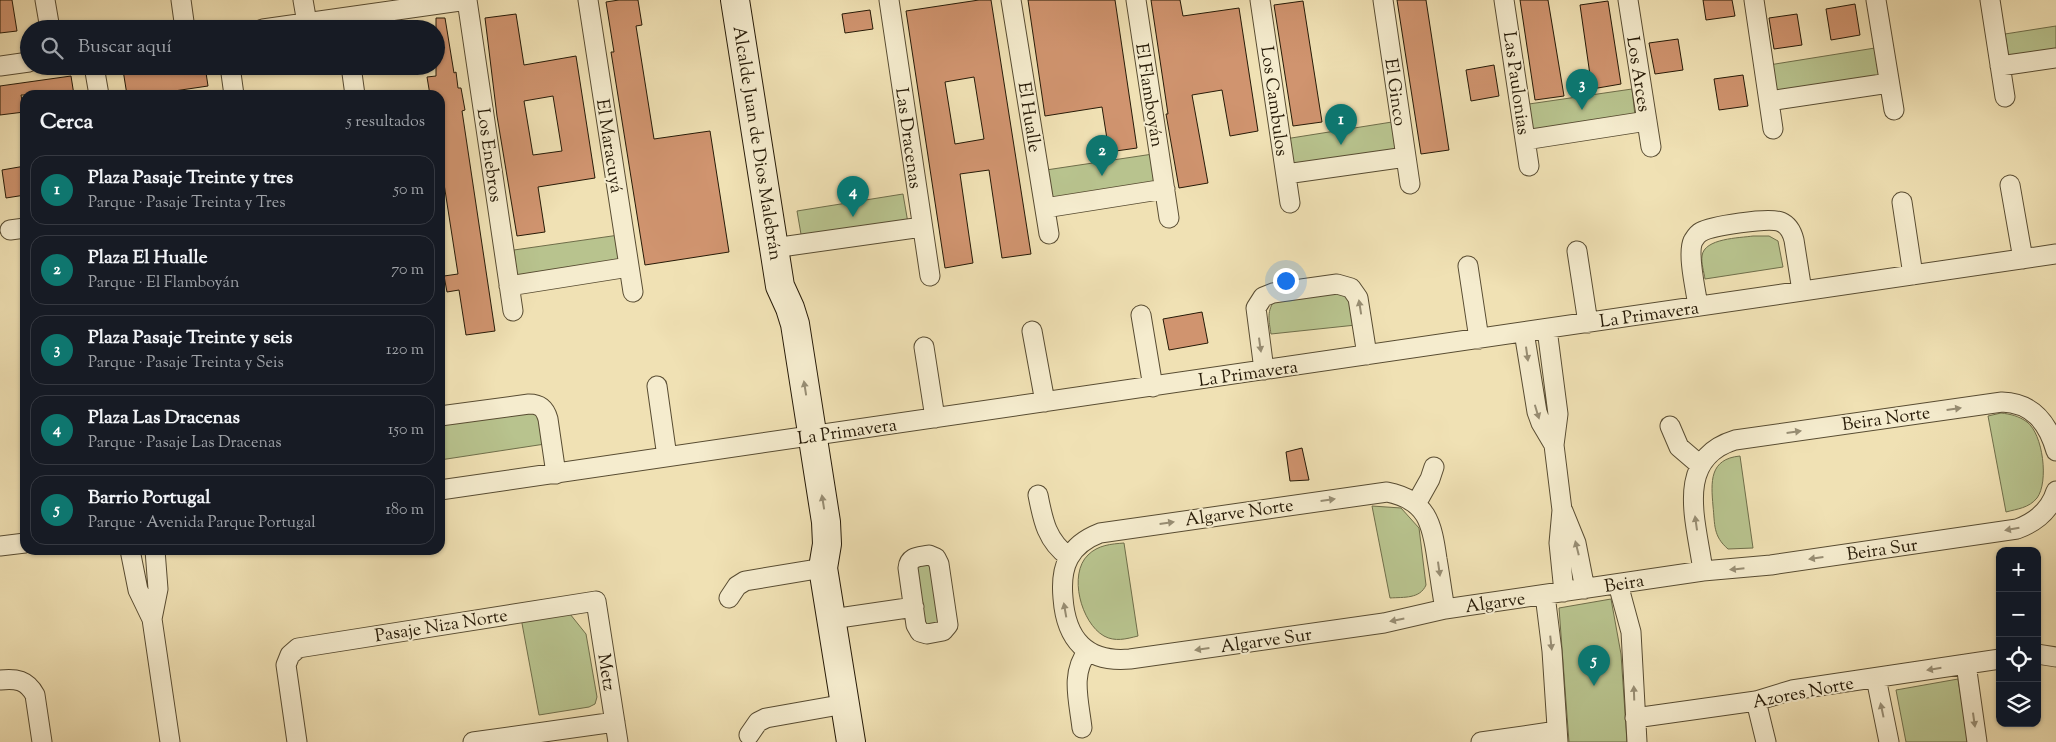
<!DOCTYPE html>
<html lang="es">
<head>
<meta charset="utf-8">
<style>
  body { margin:0; font-family:"Sorts Mill Goudy",serif; background:#242831; color:#f1f3f6 }
  .controls { position:absolute; right:15px; bottom:15px; display:grid; overflow:hidden; border-radius:10px; box-shadow:0 1px 4px #0004 }
  .controls button { width:45px; height:45px; display:grid; place-items:center; padding:0; border:0; border-bottom:1px solid #363941; background:#171b24; color:#f1f3f6; font:25px sans-serif }
  .you { position:absolute; left:1285px; top:280px; width:18px; height:18px; margin:-12px; border:4px solid #fff; border-radius:50%; background:#1a73e8; box-shadow:0 0 0 8px #1a73e833 }
  .badge { display:grid; place-items:center; width:32px; height:32px; border-radius:50%; background:#0f766e; color:#fff; font-size:16px; font-weight:700 }
  .pin { position:absolute; translate:-50% -41px; filter:drop-shadow(0 1px 2px #0008) }
  .pin::after { content:''; position:absolute; top:26px; width:18px; height:15px; background:inherit; clip-path:polygon(0 0,100% 0,50% 100%) }
  .list { margin:0; padding:0; list-style:none }
  h2 { display:flex; justify-content:space-between; align-items:center; height:65px; margin:0; padding:0 20px; font-size:21px }
  h2 small { font-size:16px; font-weight:400; color:#9ea1a6 }
  .list li { display:grid; grid-template-columns:32px 1fr auto; gap:15px; align-items:center; box-sizing:border-box; height:70px; margin:0 10px 10px; padding:0 10px; border:1px solid #363941; border-radius:15px }
  .list b { display:block; font-size:19px; white-space:nowrap }
  .list p { margin:0; font-size:16px; white-space:nowrap; color:#9ea1a6 }
  .list em { font-size:16px; font-style:normal; color:#9ea1a6 }
  .icon { flex:none; width:28px; height:28px; fill:none; stroke:currentColor; stroke-width:2; stroke-linecap:round; stroke-linejoin:round }
  .map { position:relative; flex:none; width:2056px; height:742px; overflow:hidden }
  .search { position:absolute; background:#171b24; box-shadow:0 1px 4px #0004; left:20px; top:20px; width:425px; height:55px; display:flex; align-items:center; gap:12px; box-sizing:border-box; padding:0 18px; border-radius:28px; color:#9ea1a6; font-size:19px }
  .panel { position:absolute; background:#171b24; box-shadow:0 1px 4px #0004; left:20px; top:90px; width:425px; height:465px; border-radius:15px }
  .map>svg:first-child { display:block }
</style>
</head>
<body>
<div class="map">
<svg width="2056" height="742" viewBox="0 0 2056 742">
  <rect width="100%" height="100%" fill="#f0e1b4"/>
  <filter id="stains"><feTurbulence type="fractalNoise" baseFrequency=".004" numOctaves="4"/><feColorMatrix values="0 0 0 0 .2 0 0 0 0 .09 0 0 0 0 .02 0 0 0 .5 -.17"/></filter>
  <radialGradient id="worn" r=".72"><stop offset=".6" stop-color="#630" stop-opacity="0"/><stop offset="1" stop-color="#630" stop-opacity=".3"/></radialGradient>
  <path fill="#b8c38e" stroke="#6f6e4a" d="M2056,26V52L2009,59L2005,34Z
    M1875,48L1880,77L1773,94L1769,65Z
    M1632,89L1635,116L1533,131L1529,104Z
    M1392,122L1396,151L1290,168L1285,139Z
    M1153,154L1157,183L1051,199L1046,170Z
    M903,194L908,223L802,240L797,211Z
    M619,235L622,261L517,276L514,250Z
    M1753,236H1769L1778,241L1783,267L1705,279C1704,272 1701,263 1702,256C1704,238 1740,238 1753,236Z
    M1336,290L1350,296L1356,325L1271,334C1269,321 1266,310 1276,299Z
    M528,411L539,414L545,444L440,460V422Z
    M2001,413C2010,414 2019,416 2027,422C2043,434 2049,482 2037,498C2029,508 2017,509 2006,512L1988,416Z
    M1740,456L1753,548L1728,549C1713,536 1715,525 1713,506C1711,482 1709,459 1740,456Z
    M1372,506L1401,508L1419,528L1426,585C1420,599 1404,597 1390,598Z
    M1124,543L1138,636C1126,639 1115,642 1104,636C1081,623 1068,574 1088,555C1098,545 1111,544 1124,543Z
    M934,562L944,623L924,626L915,565Z
    M1611,599L1621,654L1627,742H1569L1559,608Z
    M566,609L586,634L597,697L595,704L589,707L539,715L521,618Z
    M1958,679L1968,739L1967,742H1906L1896,690Z"/>
  <path fill="#d0946f" stroke="#261a07" fill-rule="evenodd" d="M0,0H12L17,31L0,33Z
    M619,0H638L642,25L636,26L654,139L710,131L729,252L645,265L611,52H614L606,2Z
    M979,0H991L1031,254L1002,258L989,170L960,174L973,263L945,268L906,11ZM974,77L984,139L955,144L945,82Z
    M1028,0H1115L1137,148L1109,152L1102,107L1045,116Z
    M1151,0H1180L1183,16L1239,8L1258,131L1230,136L1222,90L1192,95L1208,183L1179,188L1166,114H1168Z
    M1397,0H1426L1449,150L1421,154Z
    M1520,0H1548L1564,96L1535,100Z
    M1703,0H1732L1735,16L1706,20Z
    M1303,1L1322,122L1293,126L1274,5Z
    M1608,1L1621,84L1592,89L1580,5Z
    M1855,4L1860,35L1831,40L1826,9Z
    M870,10L873,29L845,33L842,14Z
    M516,14L524,65L576,56L595,178L538,187L545,232L517,236L497,116L485,18ZM553,96L562,151L533,155L524,101Z
    M1797,14L1802,45L1774,49L1769,18Z
    M436,18H445L454,73L456,72L458,88H461L465,110L462,111L495,331L466,335L459,290L447,292L444,276L458,274L440,158V95H430L427,77L436,76Z
    M1678,39L1683,70L1655,74L1649,43Z
    M1494,65L1499,96L1471,101L1466,70Z
    M145,66H205L208,86L147,95H127L123,70Z
    M1743,75L1748,106L1719,110L1714,79Z
    M71,76L74,95H21L24,112L0,115V86Z
    M25,166V195L6,198L2,170Z
    M1202,312L1208,343L1169,350L1163,319Z
    M1302,448L1309,480L1290,481L1286,452Z"/>
  <g fill="none" stroke-linecap="round" stroke-linejoin="round">
    <g stroke="#584c32" stroke-width="21">
      <path id="street" d="M45,0L50,29
        M181,0L185,29
        M303,0L307,23
        M467,0L513,311
        M588,0L633,292
        M889,0L930,276
        M1011,0L1049,234
        M1136,0L1169,218
        M1260,0L1290,203
        M1383,0L1410,184
        M1504,0L1529,166
        M1628,0L1651,147
        M1754,0L1773,129
        M1876,0L1894,110
        M1990,0L2005,97
        M263,29L467,0
        M0,66L29,62
        M94,66L99,95
        M230,66L234,95
        M351,66L355,95
        M2000,66L2056,58
        M1769,101L1889,83
        M1525,140L1647,121
        M1286,174L1406,157
        M2010,185L2023,259
        M1902,202L1913,275
        M1045,208L1165,189
        M10,230L25,228
        M774,248L922,227
        M1577,251L1588,323
        M1468,266L1479,339
        M509,286L629,267
        M1698,306C1696,291 1687,254 1693,241C1695,238 1697,234 1701,232C1711,226 1769,217 1781,222C1788,225 1792,232 1794,240L1802,291
        M1141,315L1153,387
        M1547,329L1558,414L1554,445L1562,510L1559,543L1564,592
        M1032,331L1045,402
        M1524,332L1537,412L1541,423L1554,445
        M924,347L935,418
        M1264,370L1256,308L1263,297L1273,293L1337,284L1351,288L1358,298L1367,355
        M657,386L667,457
        M440,416L529,404C540,404 545,408 548,419L556,474
        M1670,426L1679,447L1700,465
        M440,490L2056,254
        M1038,495C1043,521 1047,541 1069,557
        M1416,504L1430,479L1434,467
        M1563,511L1576,543L1585,589
        M0,546L25,543
        M130,550L138,590L152,619
        M155,550L158,589L152,619L170,742
        M929,555L936,558L939,564L948,625L943,631L927,634L920,632L916,625L908,568C909,556 919,557 929,555Z
        M1703,571C1697,523 1673,459 1735,440L2002,402C2033,403 2048,423 2056,451
        M1618,584L1631,632L1637,742
        M1545,595L1552,651L1558,742
        M729,598L737,586L745,581L823,568
        M1445,609C1442,593 1440,576 1437,559C1432,523 1427,500 1387,492L1100,533C1069,545 1060,566 1063,598C1066,639 1086,663 1130,659L1384,623L1445,609L1703,571L1771,565L2017,529C2036,522 2050,511 2056,491
        M832,619L914,607
        M2037,654L2056,657
        M1966,664L1977,742
        M1876,678L1889,742
        M0,680C16,678 27,680 35,695L42,742
        M1756,701L1766,742
        M1635,718L1756,701L1792,690L2000,659
        M1082,728C1079,701 1070,673 1088,651
        M749,735L758,722L766,718L845,704
        M297,742L286,665L290,655L298,648L596,601L618,742
        M473,742L615,722
        M1481,742L1557,731"/>
    </g>
    <g stroke="#261a07" stroke-width="30">
      <path id="secondary" d="M735,0L780,286L790,308L795,324L826,522L827,544L823,568L851,742"/>
    </g>
    <use href="#street" stroke="#f5ecce" stroke-width="19"/>
    <use href="#secondary" stroke="#f5ecce" stroke-width="28"/>
  </g>
  <defs><path id="oneway-solid" d="M-6-.8H1V-3.2L6.5 0L1 3.2V.8H-6Z" transform="scale(1.25)"/></defs>
  <g fill="#988e74">
    <use href="#oneway-solid" transform="translate(1360 307) rotate(-99)"/>
    <use href="#oneway-solid" transform="translate(1260 345) rotate(82)"/>
    <use href="#oneway-solid" transform="translate(1527 354) rotate(82)"/>
    <use href="#oneway-solid" transform="translate(805 388) rotate(-99)"/>
    <use href="#oneway-solid" transform="translate(1954 409) rotate(-8)"/>
    <use href="#oneway-solid" transform="translate(1537 412) rotate(73)"/>
    <use href="#oneway-solid" transform="translate(1794 432) rotate(-8)"/>
    <use href="#oneway-solid" transform="translate(1328 500) rotate(-8)"/>
    <use href="#oneway-solid" transform="translate(823 502) rotate(-99)"/>
    <use href="#oneway-solid" transform="translate(1167 523) rotate(-8)"/>
    <use href="#oneway-solid" transform="translate(1696 523) rotate(-98)"/>
    <use href="#oneway-solid" transform="translate(2012 529) rotate(170)"/>
    <use href="#oneway-solid" transform="translate(1577 548) rotate(-104)"/>
    <use href="#oneway-solid" transform="translate(1816 558) rotate(172)"/>
    <use href="#oneway-solid" transform="translate(1439 569) rotate(82)"/>
    <use href="#oneway-solid" transform="translate(1737 569) rotate(174)"/>
    <use href="#oneway-solid" transform="translate(1065 610) rotate(-100)"/>
    <use href="#oneway-solid" transform="translate(1397 620) rotate(169)"/>
    <use href="#oneway-solid" transform="translate(1551 643) rotate(84)"/>
    <use href="#oneway-solid" transform="translate(1202 649) rotate(172)"/>
    <use href="#oneway-solid" transform="translate(1934 669) rotate(171)"/>
    <use href="#oneway-solid" transform="translate(1634 693) rotate(-92)"/>
    <use href="#oneway-solid" transform="translate(1882 710) rotate(-102)"/>
    <use href="#oneway-solid" transform="translate(1974 720) rotate(82)"/>
  </g>
  <g text-anchor="middle" stroke-width="4" stroke-linejoin="round" paint-order="stroke">
    <g font-size="18" fill="#261a07" stroke="#f5ecce">
      <text transform="translate(1639 74) rotate(81)" y="6">Los Arces</text>
      <text transform="translate(1517 83) rotate(82)" y="6">Las Paulonias</text>
      <text transform="translate(1396 92) rotate(82)" y="6">El Ginco</text>
      <text transform="translate(1150 95) rotate(81)" y="6">El Flamboyán</text>
      <text transform="translate(1275 101) rotate(82)" y="6">Los Cambulos</text>
      <text transform="translate(1030 117) rotate(81)" y="6">El Hualle</text>
      <text transform="translate(909 138) rotate(82)" y="6">Las Dracenas</text>
      <text transform="translate(758 143) rotate(81)" y="6">Alcalde Juan de Dios Malebrán</text>
      <text transform="translate(610 146) rotate(81)" y="6">El Maracuyá</text>
      <text transform="translate(490 155) rotate(82)" y="6">Los Enebros</text>
      <text transform="translate(1649 314) rotate(-8)" y="6">La Primavera</text>
      <text transform="translate(1248 373) rotate(-8)" y="6">La Primavera</text>
      <text transform="translate(1886 418) rotate(-8)" y="6">Beira Norte</text>
      <text transform="translate(847 431) rotate(-8)" y="6">La Primavera</text>
      <text transform="translate(1239 512) rotate(-8)" y="6">Algarve Norte</text>
      <text transform="translate(1882 549) rotate(-8)" y="6">Beira Sur</text>
      <text transform="translate(1624 583) rotate(-9)" y="6">Beira</text>
      <text transform="translate(1495 602) rotate(-8)" y="6">Algarve</text>
      <text transform="translate(441 625) rotate(-9)" y="6">Pasaje Niza Norte</text>
      <text transform="translate(1266 640) rotate(-8)" y="6">Algarve Sur</text>
      <text transform="translate(607 672) rotate(81)" y="6">Metz</text>
      <text transform="translate(1803 692) rotate(-11)" y="6">Azores Norte</text>
    </g>
  </g>
  <rect width="100%" height="100%" filter="url(#stains)"/>
  <rect width="100%" height="100%" fill="url(#worn)"/>
</svg>
<div class="controls">
<button>+</button>
<button>−</button>
<button><svg class="icon" aria-label="locate" viewBox="0 0 24 24"><circle cx="12" cy="12" r="6"/><path d="M12 2v4M12 18v4M2 12h4M18 12h4"/></svg></button>
<button><svg class="icon" aria-label="layers" viewBox="0 0 24 24"><path d="M12 4l9 5-9 5-9-5zM3 14l9 5 9-5"/></svg></button>
</div>
<div class="you"></div>
<div class="pin badge" style="left:1341px;top:145px">1</div>
<div class="pin badge" style="left:1102px;top:176px">2</div>
<div class="pin badge" style="left:1582px;top:110px">3</div>
<div class="pin badge" style="left:853px;top:217px">4</div>
<div class="pin badge" style="left:1594px;top:686px">5</div>
<div class="search"><svg class="icon" aria-label="search" viewBox="0 0 24 24"><circle cx="10" cy="10" r="6"/><path d="M15 15l6 6"/></svg>Buscar aquí</div>
<section class="panel">
<h2>Cerca<small>5 resultados</small></h2>
<ul class="list">
<li><span class="badge">1</span><div><b>Plaza Pasaje Treinte y tres</b><p>Parque · Pasaje Treinta y Tres</p></div><em>50 m</em></li>
<li><span class="badge">2</span><div><b>Plaza El Hualle</b><p>Parque · El Flamboyán</p></div><em>70 m</em></li>
<li><span class="badge">3</span><div><b>Plaza Pasaje Treinte y seis</b><p>Parque · Pasaje Treinta y Seis</p></div><em>120 m</em></li>
<li><span class="badge">4</span><div><b>Plaza Las Dracenas</b><p>Parque · Pasaje Las Dracenas</p></div><em>150 m</em></li>
<li><span class="badge">5</span><div><b>Barrio Portugal</b><p>Parque · Avenida Parque Portugal</p></div><em>180 m</em></li>
</ul>
</section>
</div>
</body>
</html>
